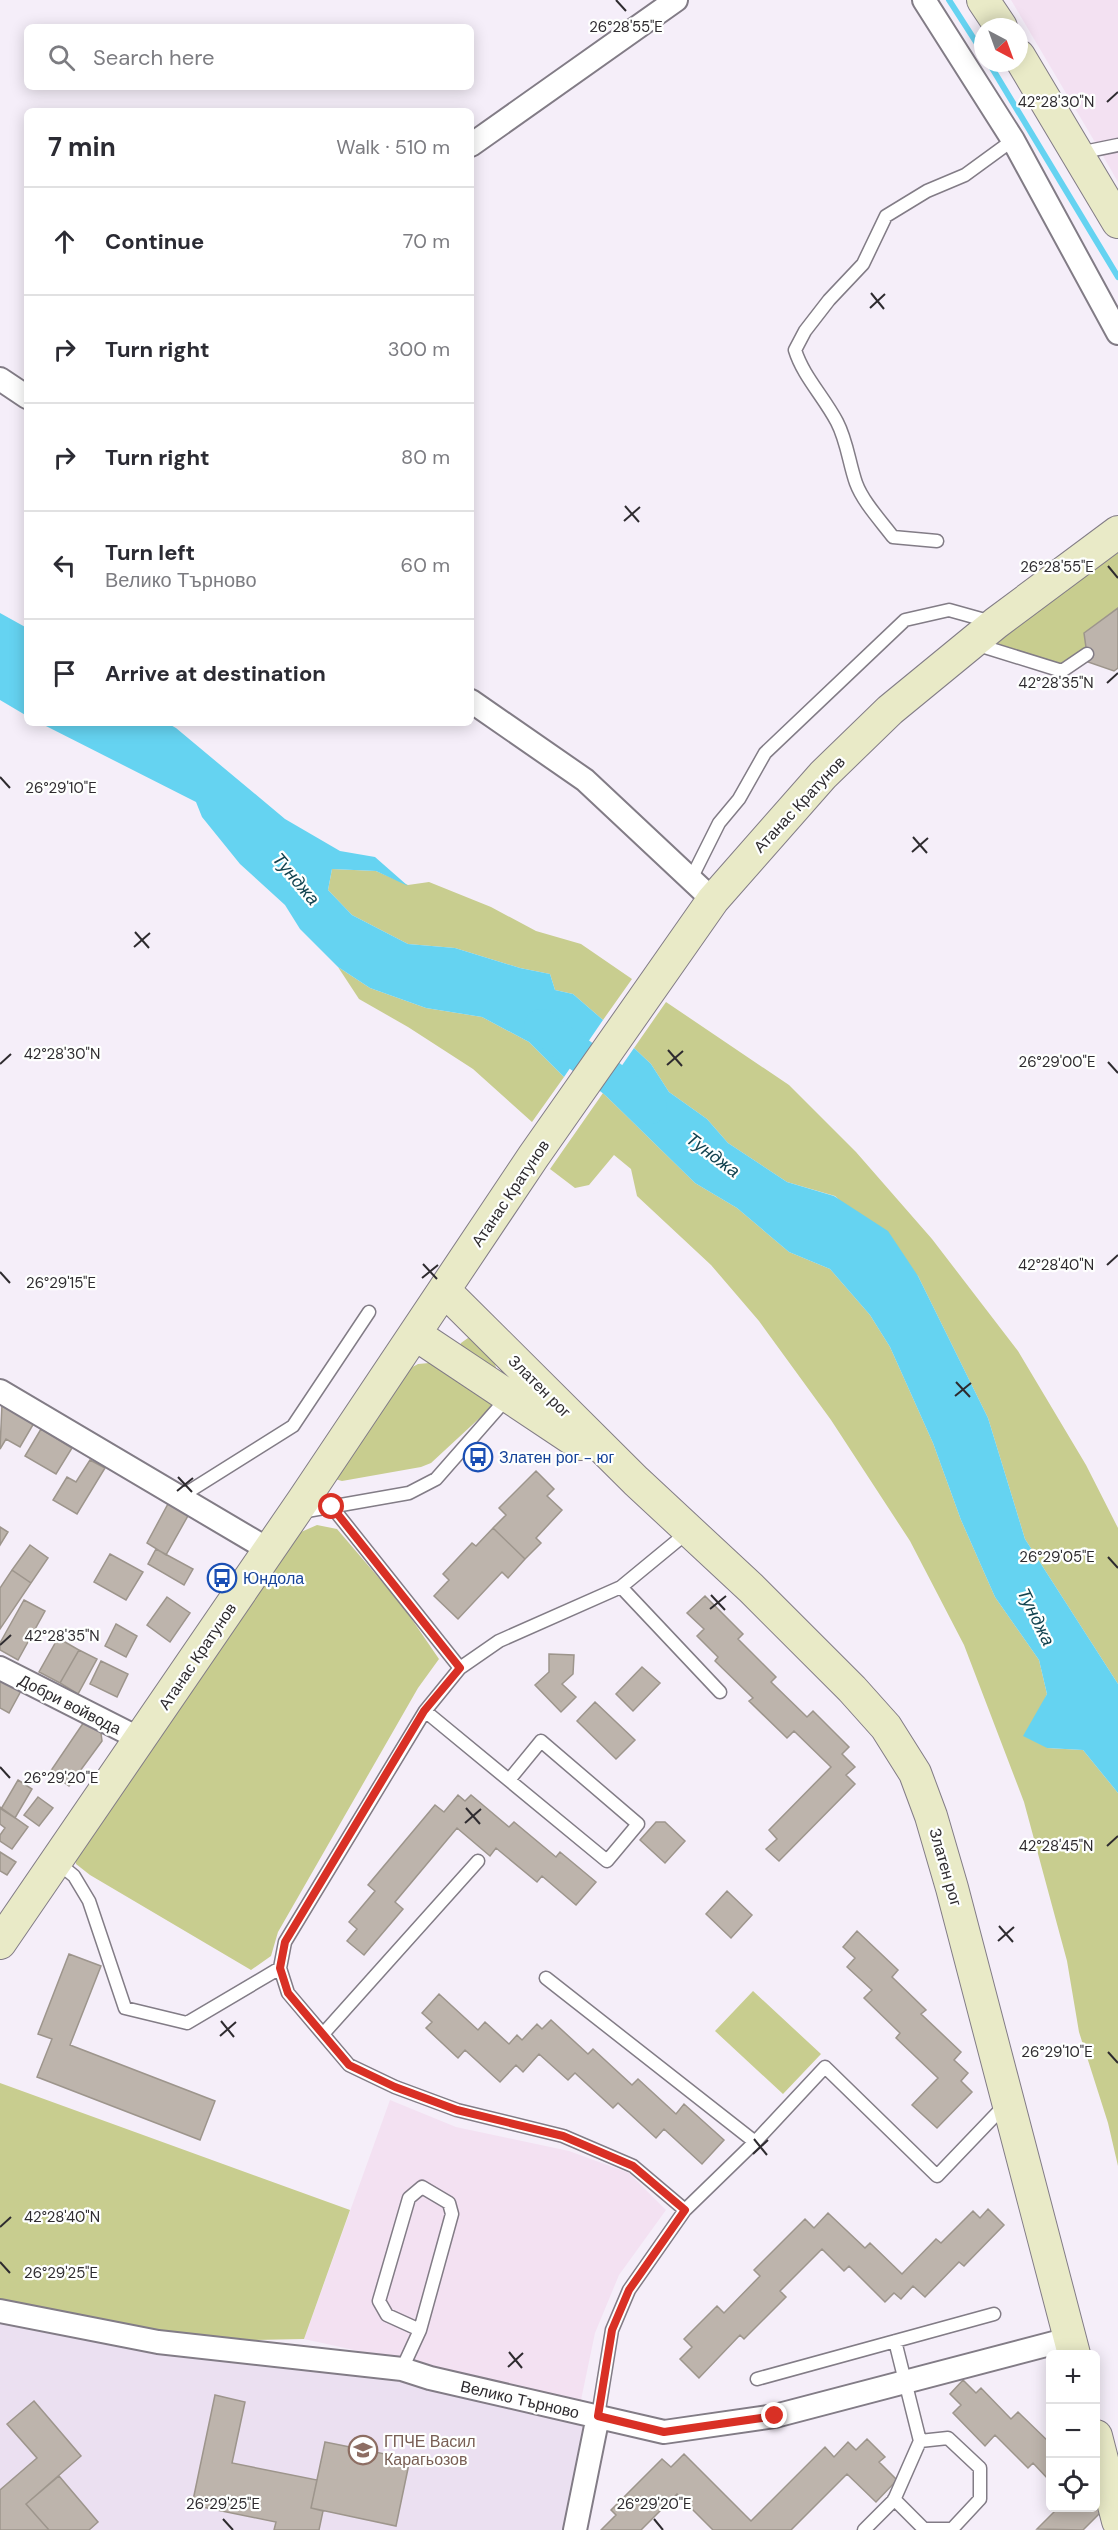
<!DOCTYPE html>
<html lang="en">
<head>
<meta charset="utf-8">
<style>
  body { margin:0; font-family:"DM Sans",sans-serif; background:#f7f7f7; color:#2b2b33 }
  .controls { position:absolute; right:18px; bottom:18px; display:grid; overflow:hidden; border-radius:9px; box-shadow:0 3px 15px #0003 }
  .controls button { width:54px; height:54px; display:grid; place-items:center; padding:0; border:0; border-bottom:2px solid #e1e1e2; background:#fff; color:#2b2b33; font:30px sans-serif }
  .compass { position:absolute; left:974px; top:18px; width:54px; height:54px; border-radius:50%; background:#fff; box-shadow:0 3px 15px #0003; rotate:139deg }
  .stop { position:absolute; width:18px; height:18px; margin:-14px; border:4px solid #d93025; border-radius:50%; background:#fff }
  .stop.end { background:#d93025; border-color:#fff; box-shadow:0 2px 6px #0008 }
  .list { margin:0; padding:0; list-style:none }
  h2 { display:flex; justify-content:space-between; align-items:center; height:78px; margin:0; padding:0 24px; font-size:26px }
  h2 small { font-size:20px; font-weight:400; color:#7c7c81 }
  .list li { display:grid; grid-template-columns:39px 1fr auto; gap:18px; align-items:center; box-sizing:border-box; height:108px; padding:0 24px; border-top:2px solid #e1e1e2 }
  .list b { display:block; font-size:22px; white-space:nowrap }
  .list p { margin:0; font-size:20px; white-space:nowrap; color:#7c7c81 }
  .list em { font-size:20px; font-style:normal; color:#7c7c81 }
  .icon { flex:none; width:33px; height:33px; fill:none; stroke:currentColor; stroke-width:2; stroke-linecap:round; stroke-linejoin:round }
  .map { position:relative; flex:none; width:1118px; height:2530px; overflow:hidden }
  .search { position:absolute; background:#fff; box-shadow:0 3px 15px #0003; left:24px; top:24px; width:450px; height:66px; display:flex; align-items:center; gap:15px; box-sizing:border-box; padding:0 21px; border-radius:9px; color:#7c7c81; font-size:22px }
  .panel { position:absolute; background:#fff; box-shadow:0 3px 15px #0003; left:24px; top:108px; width:450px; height:618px; border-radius:9px }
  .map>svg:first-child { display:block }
</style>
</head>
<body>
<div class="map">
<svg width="1118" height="2530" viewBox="0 0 1118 2530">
  <rect width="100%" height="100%" fill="#f5eef9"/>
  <path fill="#f3e1f2" d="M1011,0H1118V182L1099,149Z
    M390,2100L456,2127L569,2151L629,2173L666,2210L619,2275L595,2333L581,2400L304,2339Z"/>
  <path fill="#ebe0f1" d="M0,2311L430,2378L598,2416L575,2530H0Z"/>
  <path fill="#c8cd8f" d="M1118,532V634L1062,671L971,642Z
    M332,869L376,871L408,885L429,882L491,907L536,931L581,944L632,979L603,1020L573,994L555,990L550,974L520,968L455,948L408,944L352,915L328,890Z
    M338,967L370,988L426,1008L482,1017L529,1042L564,1077L532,1122L473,1069L408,1027L359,999Z
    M666,1002L789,1085L856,1152L932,1239L1018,1351L1086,1465L1118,1528V1684L1025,1539L988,1418L918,1276L835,1196L787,1182L728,1143L707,1119L669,1092L651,1064L634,1048Z
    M603,1093L695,1183L737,1208L789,1252L830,1269L870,1315L890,1347L933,1443L961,1520L995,1597L1039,1660L1047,1694L1038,1714L1047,1748L1083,1750L1118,1793V2166L1108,2123L1079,2032L1067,1961L1024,1802L964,1645L910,1541L831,1420L759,1321L711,1265L637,1196L631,1169L614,1155L589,1185L575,1188L550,1169Z
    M468,1338C488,1343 495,1361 500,1380L458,1350L461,1343Z
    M429,1363L440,1364L497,1402L431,1463L421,1467L342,1481L335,1479L407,1370L418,1364Z
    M317,1525L337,1529L402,1605L439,1659L418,1688L278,1932L271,1956L251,1970L90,1875L76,1864L73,1846L292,1536Z
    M753,1991L821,2054L783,2094L715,2031Z
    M0,2083L350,2210L304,2339L158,2342L0,2311Z"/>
  <path fill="#65d3f1" d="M0,613L27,628V716L0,700Z
    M40,723H167L176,728L285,819L340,851L375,857L408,886L376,871L332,869L328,890L352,915L408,944L455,948L520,968L550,974L555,990L573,994L603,1020L564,1077L529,1042L482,1017L426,1008L370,988L338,967L300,929L285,905L240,864L202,817L196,802Z
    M634,1048L651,1064L669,1092L707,1119L728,1143L787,1182L834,1196L888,1231L918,1276L988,1418L1025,1539L1118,1684V1793L1083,1750L1047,1748L1023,1736L1047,1694L1039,1660L995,1597L961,1520L933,1443L890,1347L870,1315L830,1269L789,1252L737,1208L695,1183L603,1093Z"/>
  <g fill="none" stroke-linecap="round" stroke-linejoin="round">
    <path stroke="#65d3f1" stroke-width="6" d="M949,0L983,53
      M989,63L1118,277"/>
    <path stroke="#65d3f1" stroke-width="34" d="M541,1026L650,1107"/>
  </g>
  <path fill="#bdb4ac" stroke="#9d958c" stroke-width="1.5" d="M1118,608V668L1114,671L1088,662L1084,633Z
    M2,1404L34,1423L20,1447L6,1439L0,1449Z
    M41,1429L72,1448L56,1474L25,1456Z
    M90,1460L105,1468L77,1514L53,1500L67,1477L76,1482Z
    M536,1471L554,1489L547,1496L562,1510L536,1538L541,1543L525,1559L493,1528L506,1515L499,1508Z
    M169,1502L189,1514L166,1555L147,1543Z
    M0,1527L8,1532L0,1545Z
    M493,1528L525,1559L508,1578L502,1572L458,1619L434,1596L449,1580L443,1574L472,1543L476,1546Z
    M30,1545L48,1558L31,1583L12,1570Z
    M156,1549L193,1569L184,1585L148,1564Z
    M110,1554L143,1572L126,1600L94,1582Z
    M12,1570L31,1583L0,1629V1588Z
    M705,1596L743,1634L738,1639L776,1677L771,1682L807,1717L813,1711L849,1747L842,1754L855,1767L846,1775L855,1784L779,1861L766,1849L777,1839L769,1830L831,1767L794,1731L787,1738L749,1701L753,1698L715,1661L718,1657L697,1636L704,1629L687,1613Z
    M167,1597L190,1613L170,1642L147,1625Z
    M24,1600L45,1611L18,1660L0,1650V1643Z
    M116,1624L137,1636L126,1657L105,1646Z
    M58,1638L79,1650L60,1683L39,1672Z
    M79,1650L97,1659L78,1694L60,1683Z
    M549,1654L574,1655L573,1674L562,1684L576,1697L561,1712L535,1685L549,1672Z
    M101,1661L128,1674L117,1697L90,1684Z
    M642,1667L660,1683L633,1711L616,1694Z
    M0,1678L22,1689L9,1713L0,1708Z
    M595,1702L635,1740L616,1759L577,1721Z
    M86,1719L100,1725L102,1741L69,1786L50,1772Z
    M18,1780L32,1789L15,1818L1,1809Z
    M458,1795L465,1801L471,1795L509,1827L514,1822L556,1857L560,1852L596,1882L576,1905L542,1876L537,1882L496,1848L490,1856L457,1828L395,1902L403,1909L364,1955L347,1941L357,1929L349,1922L375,1891L368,1885L435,1805L444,1812Z
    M38,1797L53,1808L39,1826L24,1815Z
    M0,1807L28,1827L12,1849L0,1841V1835L5,1828L0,1824Z
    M656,1822H665L685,1841L665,1863L640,1840Z
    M0,1852L16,1862L7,1875L0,1871Z
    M727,1891L752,1915L731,1938L706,1914Z
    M857,1931L898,1970L892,1977L926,2010L921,2014L961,2052L954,2060L968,2073L961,2081L972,2092L937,2128L912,2105L938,2078L896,2038L900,2033L864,1998L872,1990L847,1967L855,1958L843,1947Z
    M69,1954L101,1966L70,2045L215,2101L200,2140L37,2077L52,2039L38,2034Z
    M439,1994L478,2030L485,2022L509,2044L517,2035L522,2040L537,2024L542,2029L551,2020L588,2054L593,2049L632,2085L638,2079L676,2114L684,2104L724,2140L702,2164L664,2129L656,2138L618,2103L613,2108L575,2073L568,2080L539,2054L523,2072L516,2065L500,2082L465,2050L458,2058L426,2028L432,2022L422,2013Z
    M988,2209L1004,2225L964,2266L959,2262L925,2297L913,2286L901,2299L894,2293L885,2302L849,2266L844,2271L822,2249L780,2291L786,2297L744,2339L740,2335L699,2378L680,2359L692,2347L684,2339L717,2306L724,2313L760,2276L754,2270L805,2219L814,2228L828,2213L865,2248L870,2243L902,2274L936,2239L941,2243L973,2211L980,2218Z
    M963,2380L976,2393L981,2388L1011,2419L1018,2412L1050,2443V2481L1033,2463L1028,2468L995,2435L985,2446L953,2413L961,2405L950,2394Z
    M215,2395L245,2402L232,2463L317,2480L311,2508L323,2511L319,2530H274L276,2522L192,2505Z
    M34,2401L81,2456L26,2504L49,2530H0V2490L37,2458L7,2424Z
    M867,2439L885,2457L879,2462L897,2480L876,2502L847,2474L791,2530H713L677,2494L641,2530H601L616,2515L611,2510L662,2459L671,2467L684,2454L751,2521L825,2447L834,2457L848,2442L856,2450Z
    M325,2442L410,2459L396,2526L311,2508Z
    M59,2476L98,2522L89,2530H49L26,2504Z
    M1096,2504L1102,2511L1083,2530L1037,2529L1058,2508H1096Z"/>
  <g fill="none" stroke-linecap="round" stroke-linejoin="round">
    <g stroke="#827c86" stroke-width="15">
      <path id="lane" d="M1079,153L1118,145
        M937,541L893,537C881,521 863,502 856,483C849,463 847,441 837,422C824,397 803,376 795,350L805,331L829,300L863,264L886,216L927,191L965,175L1013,140
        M975,644L1062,671L1087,654
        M691,879L719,823L739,799L765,753L905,620L949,610L992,622
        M180,1497L293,1426L369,1312
        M332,1507L460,1668
        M301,1512L409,1493L436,1479L508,1397
        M621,1587L720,1692
        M425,1711L607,1861L638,1824L541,1741L509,1780
        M57,1862L74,1876L89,1901L125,2008L187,2023L280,1968
        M546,1978L755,2142
        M323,2034L478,1861
        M685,2210L633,2166L563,2136L457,2110L395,2087L349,2065L288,1993L280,1968L285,1942L425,1711L460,1668L499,1641L621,1587L689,1531
        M402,2369L420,2330L452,2214L449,2203L422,2187L409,2198L379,2301L387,2315L420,2330
        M757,2379L994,2314
        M598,2416L612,2330L629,2290L685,2210L755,2142L825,2067L937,2176L1005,2105
        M894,2499L924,2529H952L980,2499V2468L948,2438L920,2441
        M864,2530L894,2500L920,2441L895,2341"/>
    </g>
    <g stroke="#827c86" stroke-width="26">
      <path id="street" d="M924,0L1013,140L1118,333
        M471,145L676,0
        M0,379L27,397
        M471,701L585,780L713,900
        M0,1391L269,1550
        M0,1668L140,1739
        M0,2311L158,2342L402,2369L430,2378L664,2432L775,2416L1069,2339
        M575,2530L598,2416"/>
    </g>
    <g stroke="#827c86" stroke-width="34">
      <path id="secondary" d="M983,0L1001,27
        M1019,56L1118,222
        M445,1291L636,1481L751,1588L852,1689L886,1727L915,1773L931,1816L952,1888L1074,2354
        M415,1334L580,1444
        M0,1943L304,1499L533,1157L713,900L823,775L890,710L996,623L1118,532
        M1096,2436L1118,2521"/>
    </g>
    <use href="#lane" stroke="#fff" stroke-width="12"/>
    <use href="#street" stroke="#fff" stroke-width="22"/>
    <use href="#secondary" stroke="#e9eac7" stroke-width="32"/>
  </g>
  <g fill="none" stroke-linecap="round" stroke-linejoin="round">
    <path stroke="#d93025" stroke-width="8" d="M332,1507L460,1668L424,1711L285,1942L280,1968L288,1993L349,2065L395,2087L457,2110L563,2136L633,2166L685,2210L629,2290L612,2330L598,2416L664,2432L775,2416"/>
  </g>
  <path fill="none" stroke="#2e2b2f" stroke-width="2" d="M616,0L626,11M1107,102L1118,92M871,293L884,309M870,308L885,294M625,506L639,522M624,521L640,507M1108,566L1118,578M1107,683L1118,673M0,777L10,788M913,837L927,853M912,852L928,838M135,932L149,948M134,947L150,933M668,1050L682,1066M1108,1062L1118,1073M0,1064L11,1054M667,1065L683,1051M423,1264L437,1279M1107,1265L1118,1255M0,1272L10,1283M422,1278L438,1265M956,1382L970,1397M955,1396L971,1383M178,1477L192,1492M177,1491L193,1478M1108,1557L1118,1568M711,1595L725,1610M710,1609L726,1596M0,1645L11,1635M0,1767L10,1778M466,1808L480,1824M465,1823L481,1809M1107,1846L1118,1836M999,1926L1013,1942M998,1941L1014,1927M221,2021L234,2037M220,2036L236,2022M1108,2052L1118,2063M754,2139L767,2155M753,2154L768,2140M0,2227L11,2217M0,2262L10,2273M509,2352L522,2368M508,2367L523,2353M223,2519L233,2530M654,2519L663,2530"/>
  <defs>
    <g id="bus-ring" transform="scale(1.5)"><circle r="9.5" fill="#fefffe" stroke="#1a4fb4" stroke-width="1.5"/><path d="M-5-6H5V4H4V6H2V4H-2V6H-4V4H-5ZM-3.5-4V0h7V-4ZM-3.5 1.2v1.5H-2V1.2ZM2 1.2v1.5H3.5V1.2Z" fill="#1a4fb4"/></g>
    <g id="school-ring" transform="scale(1.5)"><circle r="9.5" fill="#fefffe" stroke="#8d6e63" stroke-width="1.5"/><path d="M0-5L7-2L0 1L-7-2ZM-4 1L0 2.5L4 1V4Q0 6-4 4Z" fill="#8d6e63"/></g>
  </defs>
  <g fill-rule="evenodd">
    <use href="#bus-ring" x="478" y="1457"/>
    <use href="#bus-ring" x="222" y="1578"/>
    <use href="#school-ring" x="363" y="2450"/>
  </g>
  <g text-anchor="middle" stroke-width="4.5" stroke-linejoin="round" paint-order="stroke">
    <g font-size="16" fill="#2e2b2f" stroke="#fefffe">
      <text transform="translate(799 804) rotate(-47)" y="6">Атанас Кратунов</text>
      <text transform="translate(510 1193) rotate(-56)" y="6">Атанас Кратунов</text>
      <text transform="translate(540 1386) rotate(45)" y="6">Златен рог</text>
      <text transform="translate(197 1656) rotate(-56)" y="6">Атанас Кратунов</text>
      <text transform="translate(70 1704) rotate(27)" y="6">Добри войвода</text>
      <text transform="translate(946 1867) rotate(74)" y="6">Златен рог</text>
      <text transform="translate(520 2399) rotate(13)" y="6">Велико Търново</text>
    </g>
    <g font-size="16" fill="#164399" stroke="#fefffe" text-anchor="start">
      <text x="499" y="1463">Златен рог - юг</text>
      <text x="243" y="1584">Юндола</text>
    </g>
    <g font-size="16" fill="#785e54" stroke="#fefffe" text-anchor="start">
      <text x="384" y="2447">ГПЧЕ Васил<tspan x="384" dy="18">Карагьозов</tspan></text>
    </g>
    <g font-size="18" font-style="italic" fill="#124350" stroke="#fefffe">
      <text transform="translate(296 879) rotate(50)" y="6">Тунджа</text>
      <text transform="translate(713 1155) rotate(37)" y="6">Тунджа</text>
      <text transform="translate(1036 1617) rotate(64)" y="6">Тунджа</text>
    </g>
  </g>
  <g font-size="15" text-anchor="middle" fill="#2e2b2f" stroke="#fefffe" stroke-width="4.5" stroke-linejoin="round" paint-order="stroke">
    <text x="626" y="32">26°28'55"E</text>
    <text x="1056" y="107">42°28'30"N</text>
    <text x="1057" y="572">26°28'55"E</text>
    <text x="1056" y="688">42°28'35"N</text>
    <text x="61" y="793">26°29'10"E</text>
    <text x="62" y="1059">42°28'30"N</text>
    <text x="1057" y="1067">26°29'00"E</text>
    <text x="1056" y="1270">42°28'40"N</text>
    <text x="61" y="1288">26°29'15"E</text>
    <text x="1057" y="1562">26°29'05"E</text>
    <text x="62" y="1641">42°28'35"N</text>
    <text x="61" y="1783">26°29'20"E</text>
    <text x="1056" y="1851">42°28'45"N</text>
    <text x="1057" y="2057">26°29'10"E</text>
    <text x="62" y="2222">42°28'40"N</text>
    <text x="61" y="2278">26°29'25"E</text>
    <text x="223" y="2509">26°29'25"E</text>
    <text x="654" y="2509">26°29'20"E</text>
  </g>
</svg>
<div class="controls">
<button>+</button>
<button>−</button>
<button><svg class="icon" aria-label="locate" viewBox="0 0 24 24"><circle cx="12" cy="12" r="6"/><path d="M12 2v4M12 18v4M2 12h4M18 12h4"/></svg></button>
</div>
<svg class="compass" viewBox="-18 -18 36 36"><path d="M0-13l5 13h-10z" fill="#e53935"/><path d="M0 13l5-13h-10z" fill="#7c7c81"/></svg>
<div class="stop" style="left:332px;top:1507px"></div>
<div class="stop end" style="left:775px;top:2416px"></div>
<div class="search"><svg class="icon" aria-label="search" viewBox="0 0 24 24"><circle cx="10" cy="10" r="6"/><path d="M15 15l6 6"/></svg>Search here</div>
<section class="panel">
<h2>7 min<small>Walk · 510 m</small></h2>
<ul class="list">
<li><svg class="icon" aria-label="ahead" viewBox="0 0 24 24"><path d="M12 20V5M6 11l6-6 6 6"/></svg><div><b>Continue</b></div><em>70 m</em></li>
<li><svg class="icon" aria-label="right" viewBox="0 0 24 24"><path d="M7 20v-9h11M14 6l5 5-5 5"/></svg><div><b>Turn right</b></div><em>300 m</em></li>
<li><svg class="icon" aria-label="right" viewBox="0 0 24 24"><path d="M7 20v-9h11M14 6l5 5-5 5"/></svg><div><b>Turn right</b></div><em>80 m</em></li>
<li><svg class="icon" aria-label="left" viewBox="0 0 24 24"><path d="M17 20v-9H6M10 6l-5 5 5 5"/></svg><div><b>Turn left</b><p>Велико Търново</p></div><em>60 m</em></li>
<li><svg class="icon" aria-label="arrive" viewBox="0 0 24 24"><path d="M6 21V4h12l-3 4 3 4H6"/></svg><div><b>Arrive at destination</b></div></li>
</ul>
</section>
</div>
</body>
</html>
